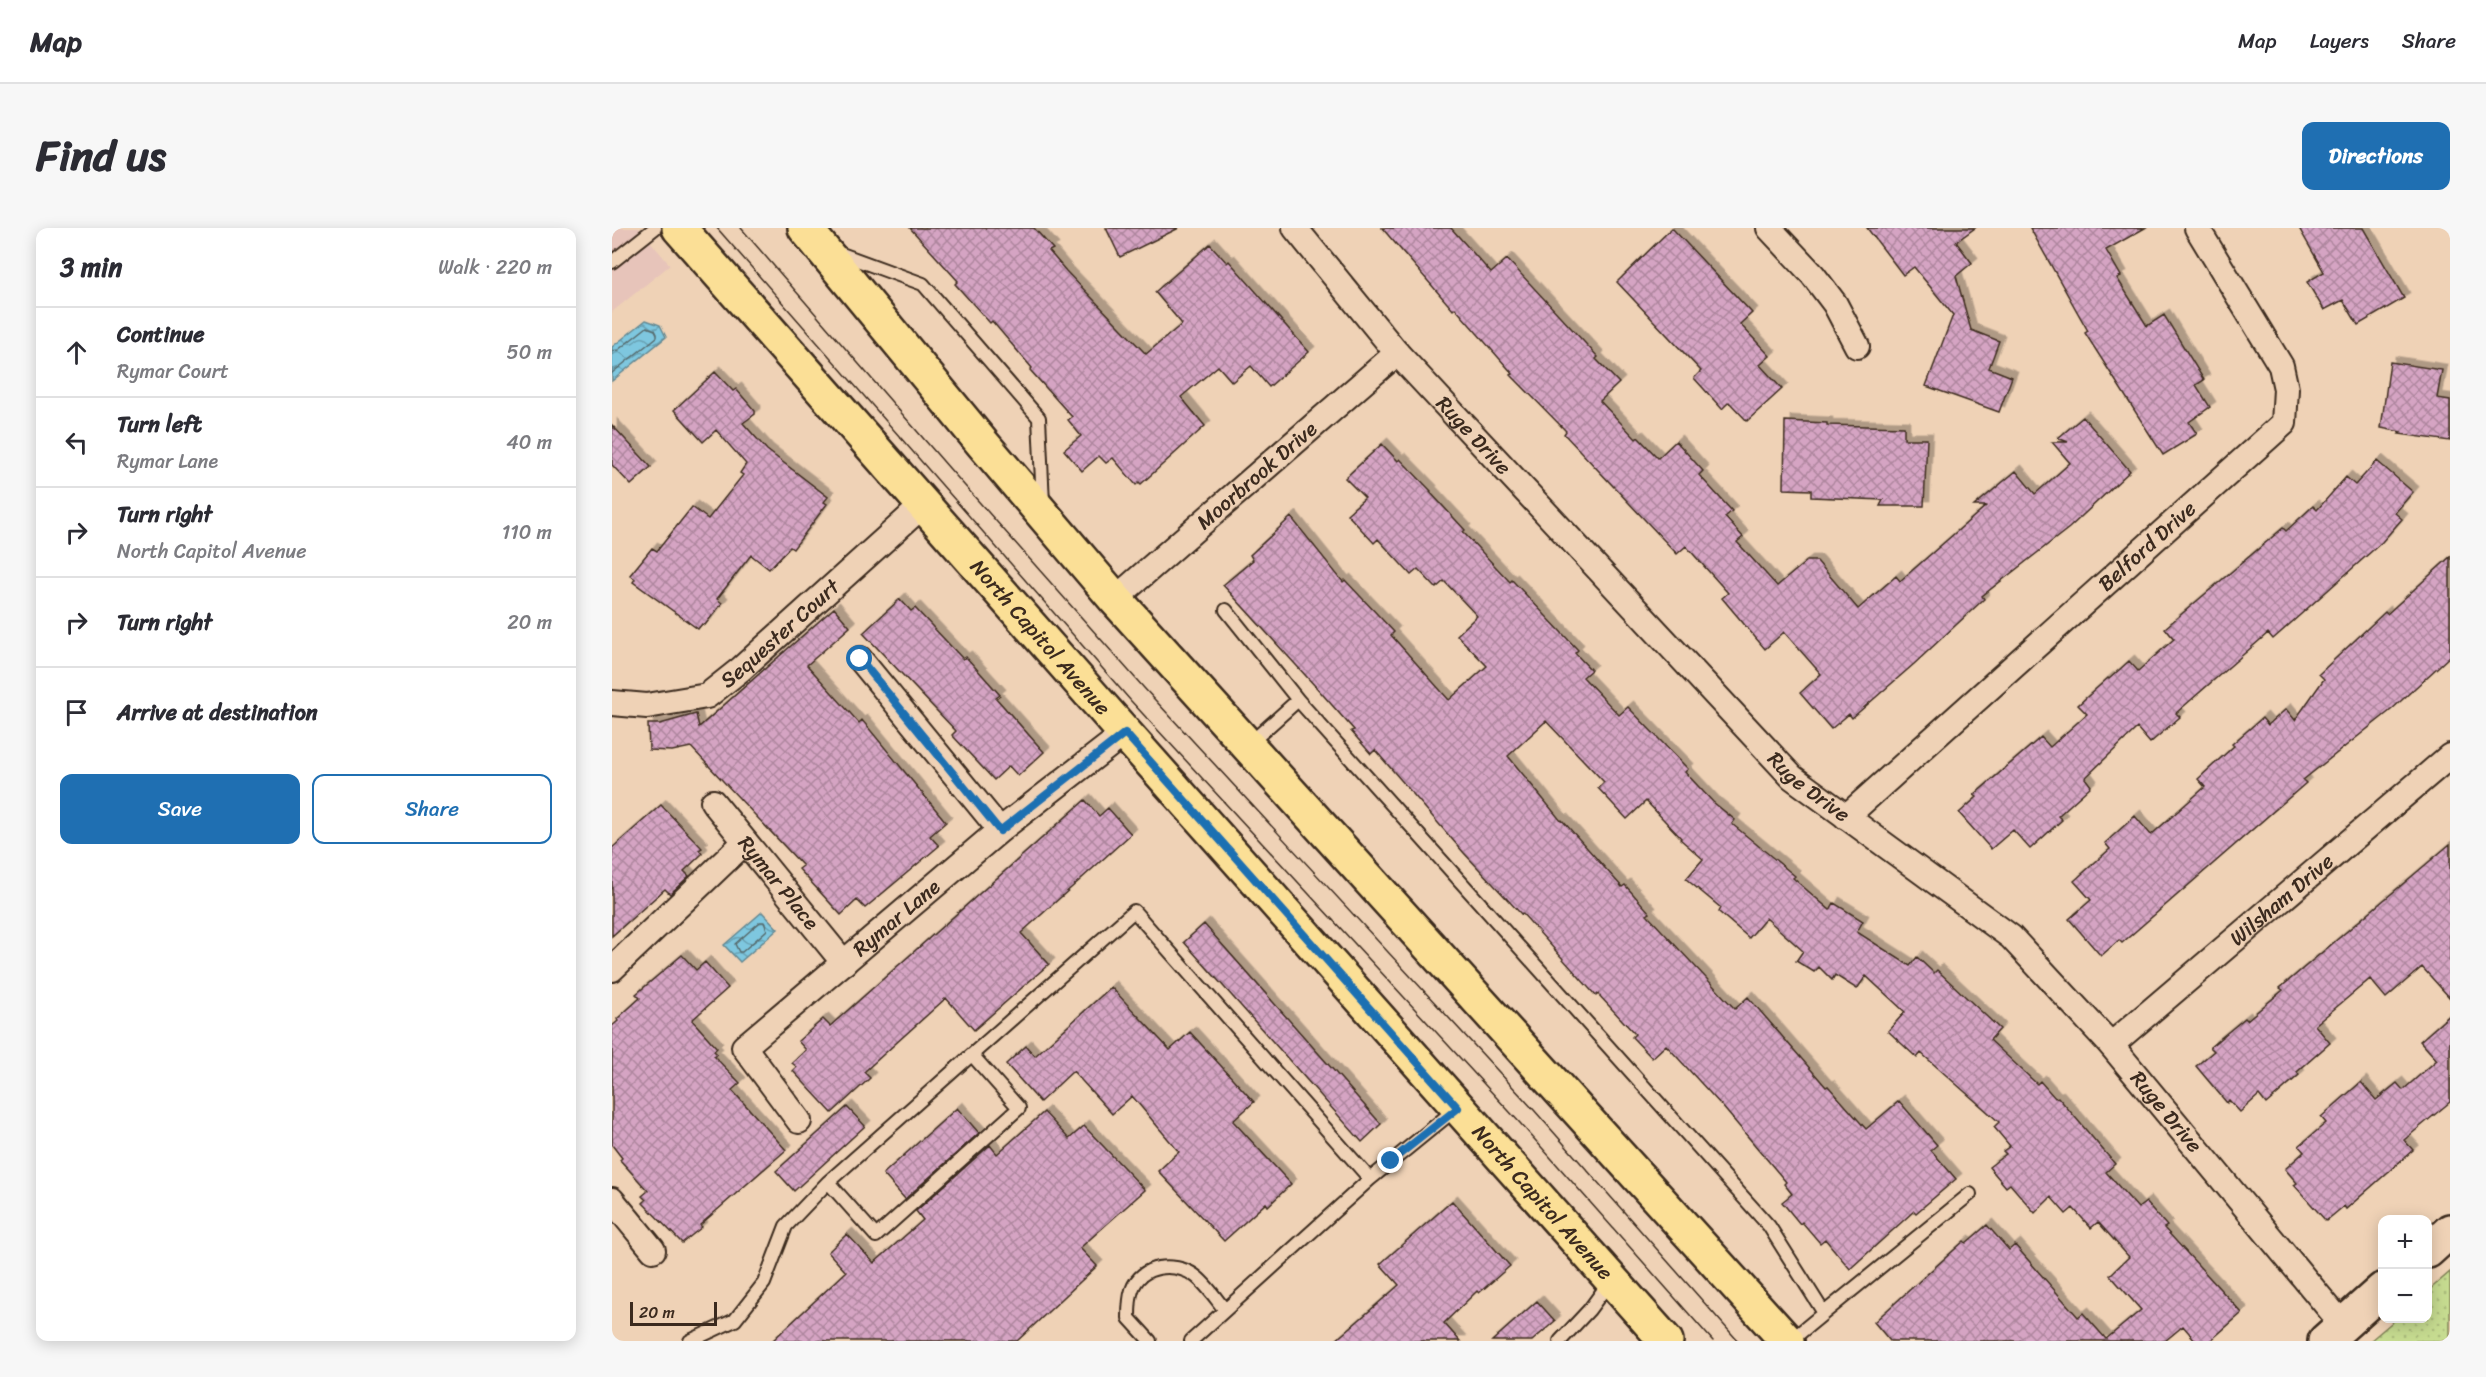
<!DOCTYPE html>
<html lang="en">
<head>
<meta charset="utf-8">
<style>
  body { margin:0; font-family:Sriracha,sans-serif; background:#f7f7f7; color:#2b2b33 }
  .controls { position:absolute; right:18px; bottom:18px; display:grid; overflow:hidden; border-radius:12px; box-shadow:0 3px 15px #0003 }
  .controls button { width:54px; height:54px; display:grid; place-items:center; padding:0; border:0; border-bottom:2px solid #e1e1e2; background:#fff; color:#2b2b33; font:30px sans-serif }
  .scale { position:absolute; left:18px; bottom:15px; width:87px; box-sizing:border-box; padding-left:6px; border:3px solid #3b2a1e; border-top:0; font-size:16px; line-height:21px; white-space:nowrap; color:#3b2a1e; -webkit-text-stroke:4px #efd2b6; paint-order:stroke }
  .stop { position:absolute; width:18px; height:18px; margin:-14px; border:4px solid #1f6fb2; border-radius:50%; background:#fff }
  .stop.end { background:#1f6fb2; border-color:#fff; box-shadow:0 2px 6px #0008 }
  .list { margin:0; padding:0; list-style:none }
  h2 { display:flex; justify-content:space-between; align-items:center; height:78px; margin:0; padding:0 24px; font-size:26px }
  h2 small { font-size:20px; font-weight:400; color:#7c7c81 }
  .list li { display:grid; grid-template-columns:39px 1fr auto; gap:18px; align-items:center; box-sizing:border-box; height:90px; padding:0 24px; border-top:2px solid #e1e1e2 }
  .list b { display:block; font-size:22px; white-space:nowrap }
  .list p { margin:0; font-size:20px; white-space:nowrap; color:#7c7c81 }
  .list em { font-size:20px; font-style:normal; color:#7c7c81 }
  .actions { display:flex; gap:12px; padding:18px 24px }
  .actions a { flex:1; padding:14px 0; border:2px solid #1f6fb2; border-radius:12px; text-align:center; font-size:21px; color:#1f6fb2 }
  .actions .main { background:#1f6fb2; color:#fff }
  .icon { flex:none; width:33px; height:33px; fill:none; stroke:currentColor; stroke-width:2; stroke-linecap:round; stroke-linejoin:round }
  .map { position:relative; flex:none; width:1838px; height:1113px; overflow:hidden; border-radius:12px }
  header { display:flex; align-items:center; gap:36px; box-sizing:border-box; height:84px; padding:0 30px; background:#fff; border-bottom:2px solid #e1e1e2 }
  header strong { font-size:28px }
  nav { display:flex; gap:33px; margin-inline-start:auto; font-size:21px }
  .intro { display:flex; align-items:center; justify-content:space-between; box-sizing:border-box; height:144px; padding:0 36px }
  h1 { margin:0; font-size:42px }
  .button { padding:15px 27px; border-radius:12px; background:#1f6fb2; color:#fff; font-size:21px; font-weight:700 }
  main { display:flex; gap:36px; padding:0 36px }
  aside { flex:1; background:#fff; border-radius:12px; box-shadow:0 3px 15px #0003 }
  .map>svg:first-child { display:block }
</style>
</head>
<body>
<header>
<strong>Map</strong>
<nav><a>Map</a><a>Layers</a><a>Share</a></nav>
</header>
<div class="intro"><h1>Find us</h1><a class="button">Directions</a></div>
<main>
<aside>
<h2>3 min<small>Walk · 220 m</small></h2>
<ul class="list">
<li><svg class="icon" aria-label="ahead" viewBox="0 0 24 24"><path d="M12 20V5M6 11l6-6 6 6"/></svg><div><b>Continue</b><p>Rymar Court</p></div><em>50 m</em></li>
<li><svg class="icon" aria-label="left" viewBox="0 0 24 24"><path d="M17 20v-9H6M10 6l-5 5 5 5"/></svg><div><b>Turn left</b><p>Rymar Lane</p></div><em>40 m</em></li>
<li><svg class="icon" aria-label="right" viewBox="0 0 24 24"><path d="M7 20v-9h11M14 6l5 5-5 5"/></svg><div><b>Turn right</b><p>North Capitol Avenue</p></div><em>110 m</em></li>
<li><svg class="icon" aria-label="right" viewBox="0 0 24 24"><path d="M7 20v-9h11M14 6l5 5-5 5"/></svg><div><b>Turn right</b></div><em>20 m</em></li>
<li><svg class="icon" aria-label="arrive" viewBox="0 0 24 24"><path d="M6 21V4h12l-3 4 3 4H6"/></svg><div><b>Arrive at destination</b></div></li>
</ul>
<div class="actions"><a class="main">Save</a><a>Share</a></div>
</aside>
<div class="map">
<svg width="1838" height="1113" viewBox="0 0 1838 1113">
  <defs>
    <pattern id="park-dots" width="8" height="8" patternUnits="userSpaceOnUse" patternTransform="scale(1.5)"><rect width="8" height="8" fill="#c6db90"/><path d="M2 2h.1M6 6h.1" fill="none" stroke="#abbc7c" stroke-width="1.8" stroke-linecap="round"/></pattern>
    <pattern id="water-waves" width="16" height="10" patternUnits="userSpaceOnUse" patternTransform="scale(1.5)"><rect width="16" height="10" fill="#7ec7df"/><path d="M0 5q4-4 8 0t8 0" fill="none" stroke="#68a2b4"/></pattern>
    <pattern id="building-cross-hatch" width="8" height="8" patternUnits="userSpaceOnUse" patternTransform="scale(1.5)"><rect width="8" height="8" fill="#d5a4c3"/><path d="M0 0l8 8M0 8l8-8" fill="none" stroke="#ae869e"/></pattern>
    <filter id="shadow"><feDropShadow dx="5.5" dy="-5.5" stdDeviation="0" flood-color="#0004"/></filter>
  </defs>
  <rect width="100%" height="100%" fill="#efd2b6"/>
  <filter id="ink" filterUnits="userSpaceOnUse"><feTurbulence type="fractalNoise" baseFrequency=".0167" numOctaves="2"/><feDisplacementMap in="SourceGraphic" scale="12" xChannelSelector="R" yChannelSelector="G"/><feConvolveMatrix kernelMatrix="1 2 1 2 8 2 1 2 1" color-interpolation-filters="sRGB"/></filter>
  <g filter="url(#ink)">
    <path fill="#e7c4ba" d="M0,0H27L58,37L0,84Z"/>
    <path fill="url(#park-dots)" stroke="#808257" stroke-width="1.5" d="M1838,1044V1113H1758L1784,1091L1816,1090V1063Z"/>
    <path fill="url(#water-waves)" stroke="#638892" stroke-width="1.5" d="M34,92L48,97L54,109L0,153V119Z
      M150,684L166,701L128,734L112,717Z"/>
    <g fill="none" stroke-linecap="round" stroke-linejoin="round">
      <path stroke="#56696b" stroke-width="1.5" d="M0,123L6,122L35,99L43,102L45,106V109L0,145
        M148,694H152L155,702L130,724H127L123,716Z"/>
    </g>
    <path fill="url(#building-cross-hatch)" stroke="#3b2a1e" stroke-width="1.5" filter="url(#shadow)" d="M298,0H422L441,21L437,23L454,43L534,126L570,96L543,64L598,16L615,35L617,33L697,124L657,159L639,138L620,154L606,138L569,169L593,198L529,256L527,254L524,257L501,230L494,235L487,228L470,243L452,222L469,208L456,192L460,189L418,142L420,140L380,93L378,95L343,56L346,53Z
      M494,0H567L508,29Z
      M770,0H839L879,45L895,31L986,129L984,131L1007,155L988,173L1024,211L1026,209L1046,230L1064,213L1091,243L1087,247L1120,283L1113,289L1131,309L1125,314L1165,358L1195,333H1205L1246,381L1284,348L1288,353L1374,278H1362L1404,243L1423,266L1458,235L1440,214H1456L1446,210L1471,189L1518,243L1457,300L1370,368L1372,371L1302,436L1240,490L1237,486L1219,501L1188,465L1209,446L1172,404L1153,421L1110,370L1116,365L1074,318L1065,326L952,206L954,203L899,147L901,146L843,80L841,82Z
      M1060,0L1140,85L1128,96L1158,128L1148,137L1170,161L1135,193L1117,174L1110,181L1082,150L1089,143L1005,54Z
      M1255,0H1363L1344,14L1360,35L1344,48L1359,102L1387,113L1377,140L1400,149L1387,184L1314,158L1341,87L1302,39L1291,47Z
      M1418,0H1533L1494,22L1509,48L1505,50L1535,98L1552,87L1592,152L1584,157L1598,179L1577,194L1585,206L1551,227L1473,105L1476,103Z
      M1687,0H1751L1792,70L1746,97L1731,72L1712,82L1695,54L1712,44Z
      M1778,134L1830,142L1825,170L1838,172V213L1787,206L1789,204L1769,200Z
      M103,144L121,163L124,161L143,183V186L131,195L155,222L216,269L212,274L215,276L181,321L178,319L157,341L139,327L105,371L110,375L93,397L90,396L86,401L21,354L23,351L18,347L40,320L45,323L80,279L96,291L131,247L128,245L134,236L104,202L91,214L62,182Z
      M1173,193L1215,195V197L1292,199V211H1315L1312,278H1268L1271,272L1199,269V262L1172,261Z
      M0,197L39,239L19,257L0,237Z
      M770,216L786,233L788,231L819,263L818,264L853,302L851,304L898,354L900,352L966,422L963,425L979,442L971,449L1007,487L1016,479L1076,541L1073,544L1101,574L1123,592L1120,596L1183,648L1181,650L1218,682L1222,675L1251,693L1245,704L1298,738L1305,729L1322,745L1325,742L1388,801L1378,812L1425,856L1428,853L1443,870L1446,869L1503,936L1494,944L1526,980L1534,974L1555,998L1552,1000L1630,1085L1598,1113H1584L1571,1098L1553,1113H1278L1262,1094L1352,1013L1354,1015L1375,997L1397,1022L1403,1017L1466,1089L1471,1085L1494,1111L1529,1082L1498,1047L1517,1029L1486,994L1479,1000L1461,980L1454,986L1439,969L1423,985L1398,956L1394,959L1377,939L1394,926L1391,923L1398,918L1382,899L1387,894L1309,825L1305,830L1276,803L1293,784L1254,748L1245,761L1223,747L1220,752L1207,739L1202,744L1184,733L1191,723L1154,690L1137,710L1107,684L1109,680L1074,651L1091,631L1068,611L1069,610L1034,573L1015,591L986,560L992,554L934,493L896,528L949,593L950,592L1010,659L1013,657L1038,685L1035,687L1123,781L1136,769L1214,859L1216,858L1254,901L1287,873L1325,917L1319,922L1344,951L1304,985L1302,983L1238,1041L1213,1011L1208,1015L1190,994L1188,996L1170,974L1180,966L1172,956L1174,954L1110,878L1054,817L1040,830L1020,809L1023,806L986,766L984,768L910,685L909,686L852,625L763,522L759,526L739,503L742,502L704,459L611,357L641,332L638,327L679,289L731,354L733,352L782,404L779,407L837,472L875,438L845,407L865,388L832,353L824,360L806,341L799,347L766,311L762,315L735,286L753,270L733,250Z
      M1765,233L1801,264L1783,285L1790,291L1770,314L1661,411L1656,405L1564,485L1568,489L1538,515L1525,500L1473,550L1479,558L1446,588L1450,592L1418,621L1401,602L1379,621L1347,585L1365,569L1362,567L1429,509L1438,519L1475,486L1466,477L1496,450L1497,451L1517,433L1526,443L1562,411L1553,400L1671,300L1674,303L1701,278L1705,282L1734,249L1743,257Z
      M1838,329V428L1779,482L1691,552L1694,555L1510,715L1507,712L1489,728L1457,691L1479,672L1462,653L1498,621L1493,615L1523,588L1539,607L1593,559L1586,551L1622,518L1620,516L1650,490L1656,497L1674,481L1683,492L1712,451L1707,446L1773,384L1775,386Z
      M288,371L299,383L303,380L351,431L354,429L388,467L384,470L432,524L406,548L397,538L382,552L340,507L344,503L251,405Z
      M222,380L238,399L195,437L247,495L250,492L334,594L318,608L327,618L253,680L245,672L229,687L187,641L191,638L79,519L60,523L37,522L36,496H48L84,486L87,499Z
      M473,572L487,588L496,580L519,606L409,705L437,736L362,802L334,770L252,844L258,850L220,885L181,843L185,839L180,835L194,822L186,813L211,791L218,798Z
      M49,577L90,620L87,622L90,626L72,643L77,648L58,666L53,661L0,708V620Z
      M1838,616V770L1810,739L1774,770L1758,751L1703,797L1718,815L1685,844L1687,847L1654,876L1647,867L1628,884L1617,872L1615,875L1584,838L1602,823L1598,819L1633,790L1635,792L1671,762L1668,760Z
      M592,696L769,896L750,914L572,714Z
      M70,727L84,742L93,734L116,760L80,792L105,820L102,823L105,826L102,828L128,855L120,862L174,922L88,997L90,999L70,1015L31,975L34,972L30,968L36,963L8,932L10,930L0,917V798L6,793L5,791L28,770L24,766Z
      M499,759L558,822L578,804L642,874L621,893L679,956L656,978L654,975L612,1013L546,943L567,924L520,868L500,886L461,843L428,874L394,836L414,818L423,828Z
      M1838,787V874L1792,912L1801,922L1734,981L1732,978L1714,993L1682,957L1685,955L1673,941L1692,924L1687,918L1714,895L1709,889L1749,854L1764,872L1785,855L1791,862L1825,832L1808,813Z
      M235,879L253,898L182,963L164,943Z
      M345,880L367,905L293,971L271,946Z
      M432,884L457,911L472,898L533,962L468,1020L485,1038L405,1113H160L234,1044L216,1024L235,1006L262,1035L311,992L304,983L378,917L385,926Z
      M840,973L898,1038L867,1065L865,1063L832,1095L848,1113H723L787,1057L768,1036Z
      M925,1073L943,1093L920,1113H880Z"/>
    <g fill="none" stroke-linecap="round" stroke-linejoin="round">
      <g stroke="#3b2a1e" stroke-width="16">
        <path id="lane" d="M224,24L311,56L427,190L431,275
          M0,34L43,0
          M614,382L686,472
          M636,517L686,472L1157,998L1212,1085L1178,1113
          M216,954L264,1008L407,880L361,828
          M1212,1085L1358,966
          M78,1113L123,1092L152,1055L174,998L216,954L522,683L758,951
          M538,1113L517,1090C517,1081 517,1071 520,1062C529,1036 562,1034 582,1047C594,1055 604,1071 613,1082
          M579,1113L758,951L845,880
          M948,1113L977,1082L999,1052"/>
      </g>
      <g stroke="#3b2a1e" stroke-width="28">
        <g id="street">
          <path id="s1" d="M683,0L785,125L1180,549L1399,709L1499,817L1731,1097"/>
          <path d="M1157,0L1201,47L1223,76L1245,118"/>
          <path id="s2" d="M503,371L785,125"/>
          <path d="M248,431L388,602"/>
          <path id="s3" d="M0,475L35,478L95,468L129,441L311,277"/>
          <path id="s4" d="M101,574L232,735"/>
          <path id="s5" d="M1234,589L1672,195L1674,161L1669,138L1585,0"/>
          <path d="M0,741L133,614"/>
          <path id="s6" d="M1499,817L1838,528"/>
          <path id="s7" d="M187,893L132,819L388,602L513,505"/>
          <path d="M0,972L41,1022"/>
        </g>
      </g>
      <g stroke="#3b2a1e" stroke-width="38">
        <path id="secondary" d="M1816,1023L1838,1003
          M1713,1113L1770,1062"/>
      </g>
      <g stroke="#3b2a1e" stroke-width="38">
        <g id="primary">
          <path id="s8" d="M67,0L513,505L1054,1113"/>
          <path d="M193,0L371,216L503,371L1175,1113"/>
        </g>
      </g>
      <use href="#lane" stroke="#efd2b6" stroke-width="12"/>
      <use href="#street" stroke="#efd2b6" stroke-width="24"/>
      <use href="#secondary" stroke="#efd2b6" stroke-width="33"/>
      <use href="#primary" stroke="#fbdf96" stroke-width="33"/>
      <path stroke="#3b2a1e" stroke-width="1.5" d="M105,0L519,473L908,895L1101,1113
        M129,0L337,240L532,460L922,882L1126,1113"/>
    </g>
  </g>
  <g fill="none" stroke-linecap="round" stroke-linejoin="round" filter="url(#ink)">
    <path stroke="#1f6fb2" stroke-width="8" d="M248,431L388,603L513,505L846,880L779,933"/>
  </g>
  <g text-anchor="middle" stroke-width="6" stroke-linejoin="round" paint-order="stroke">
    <g font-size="21" fill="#3b2a1e" stroke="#efd2b6">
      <text dy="7" stroke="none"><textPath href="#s1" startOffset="274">Ruge Drive</textPath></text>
      <text dy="7" stroke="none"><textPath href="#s2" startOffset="188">Moorbrook Drive</textPath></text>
      <text dy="7" stroke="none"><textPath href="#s5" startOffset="405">Belford Drive</textPath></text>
      <text dy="7" stroke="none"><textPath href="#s3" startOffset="192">Sequester Court</textPath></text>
      <text dy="7" stroke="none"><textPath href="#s8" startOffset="546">North Capitol Avenue</textPath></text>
      <text dy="7" stroke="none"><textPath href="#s1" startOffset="760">Ruge Drive</textPath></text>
      <text dy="7" stroke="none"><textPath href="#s4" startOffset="104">Rymar Place</textPath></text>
      <text dy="7" stroke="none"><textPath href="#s6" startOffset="224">Wilsham Drive</textPath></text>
      <text dy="7" stroke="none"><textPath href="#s7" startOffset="292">Rymar Lane</textPath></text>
      <text dy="7" stroke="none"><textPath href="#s1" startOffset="1246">Ruge Drive</textPath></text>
      <text dy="7" stroke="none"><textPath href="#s8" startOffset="1302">North Capitol Avenue</textPath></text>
    </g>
  </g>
</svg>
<div class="controls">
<button>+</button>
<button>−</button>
</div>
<div class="scale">20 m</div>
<div class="stop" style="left:248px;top:431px"></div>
<div class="stop end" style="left:779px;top:933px"></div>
</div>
</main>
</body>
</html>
